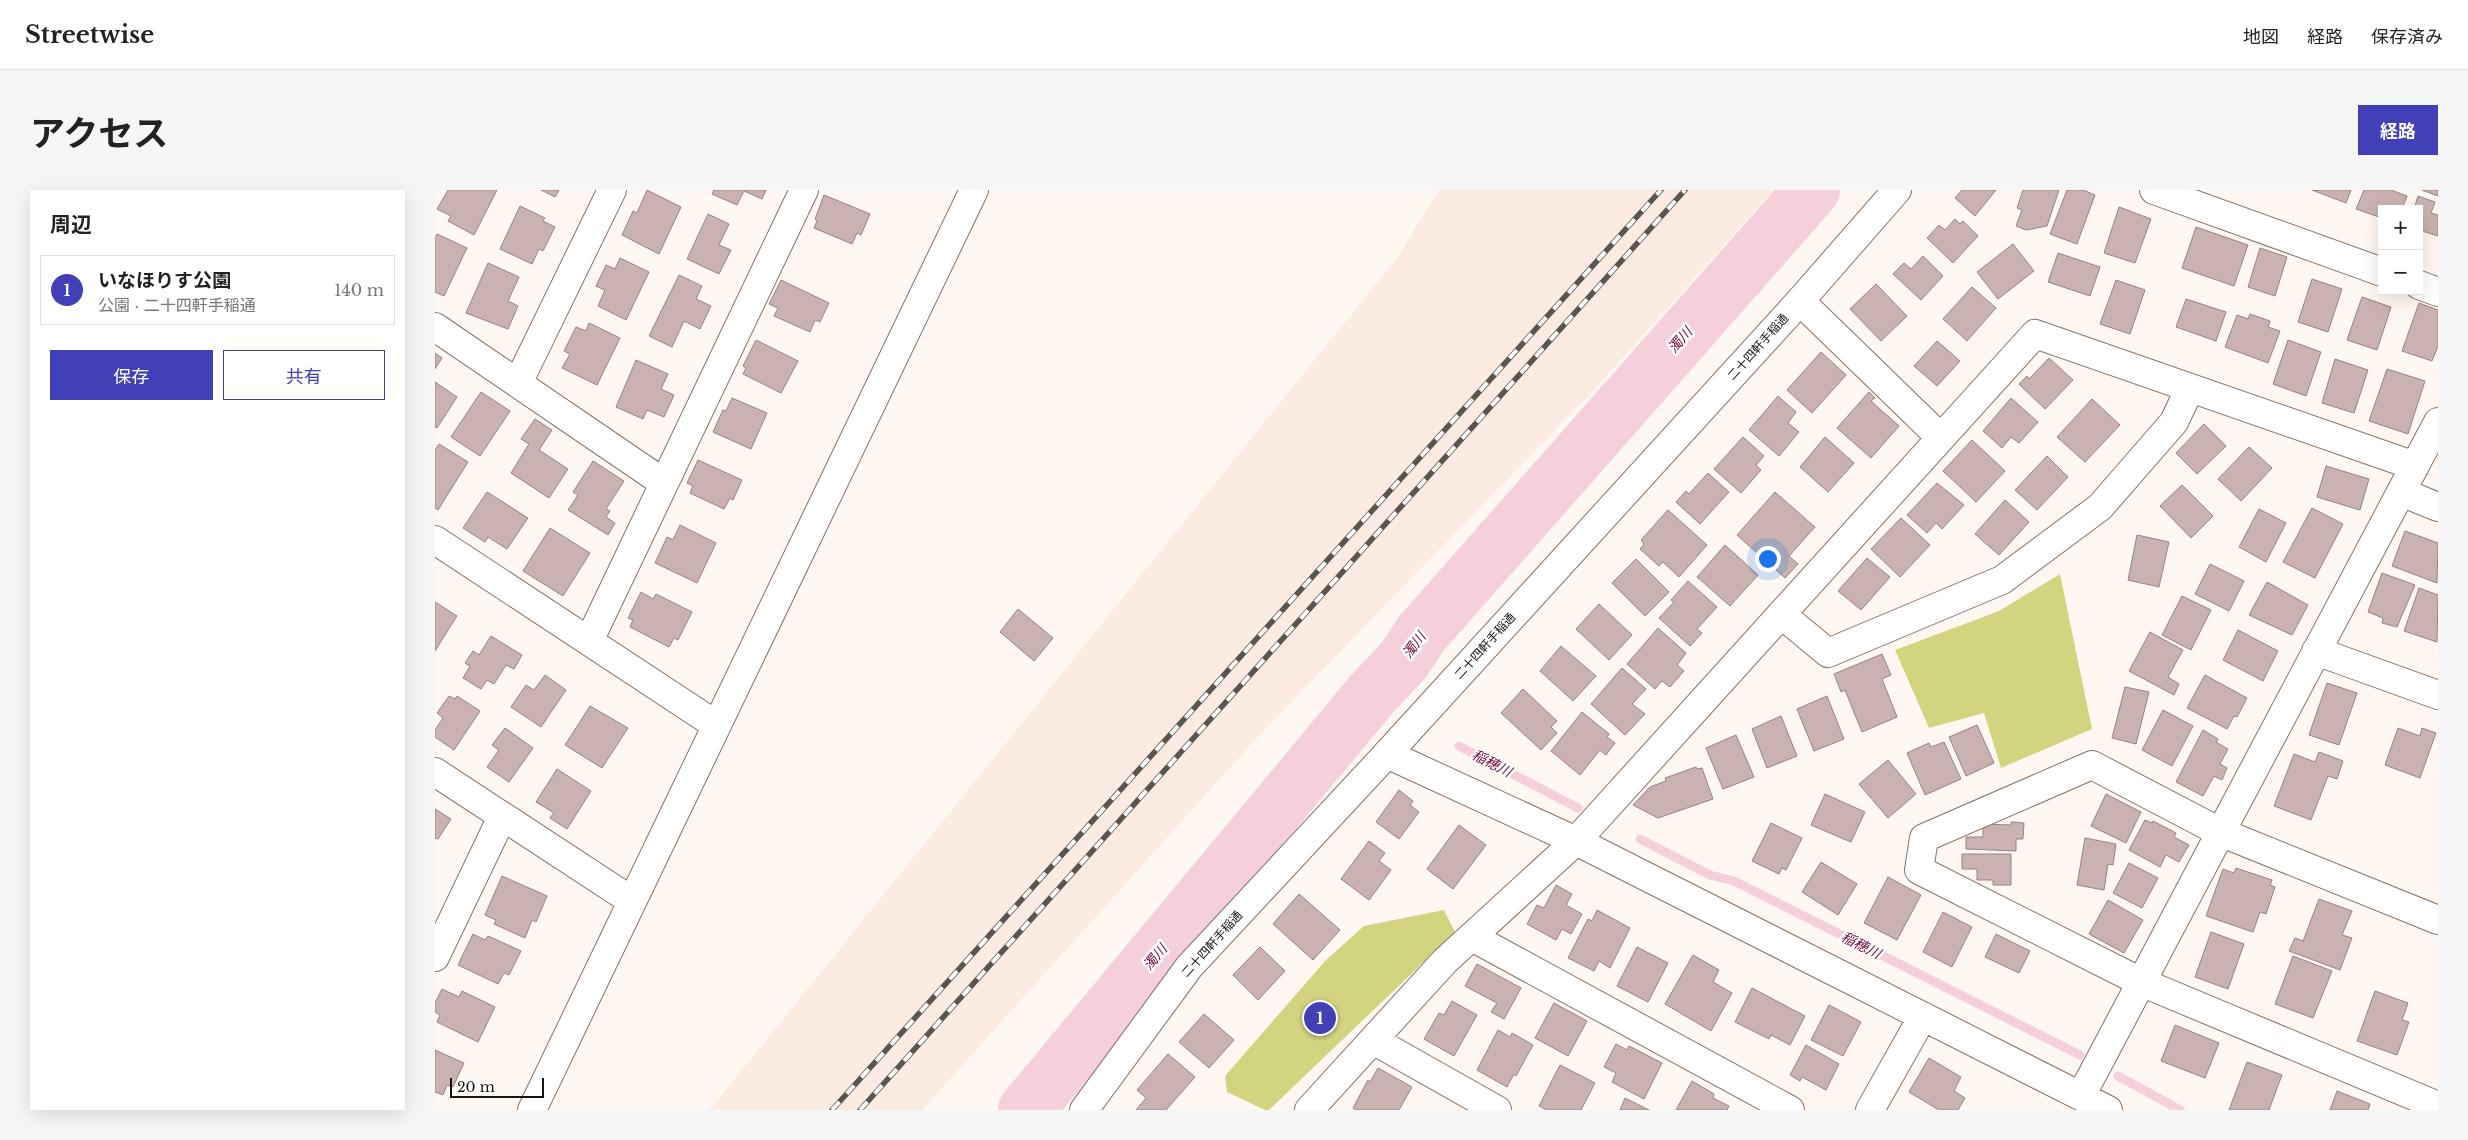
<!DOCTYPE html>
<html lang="ja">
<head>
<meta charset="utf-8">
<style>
  body { margin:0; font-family:"Libre Baskerville","Noto Sans JP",serif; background:#f6f6f6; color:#222 }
  .controls { position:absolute; right:15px; top:15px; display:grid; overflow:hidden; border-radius:0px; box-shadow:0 5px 20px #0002 }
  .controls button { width:45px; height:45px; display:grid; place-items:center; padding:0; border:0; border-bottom:1px solid #e0e0e0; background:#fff; color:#222; font:25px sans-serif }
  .scale { position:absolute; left:15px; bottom:12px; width:94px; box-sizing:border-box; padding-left:5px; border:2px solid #19130e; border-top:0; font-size:14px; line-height:18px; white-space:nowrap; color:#19130e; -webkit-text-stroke:4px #fff; paint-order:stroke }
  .you { position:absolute; left:1332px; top:368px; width:18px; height:18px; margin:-12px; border:4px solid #fff; border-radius:50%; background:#1a73e8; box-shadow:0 0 0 8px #1a73e833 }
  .badge { display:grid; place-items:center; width:32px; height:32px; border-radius:50%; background:#4240b6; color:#fff; font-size:16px; font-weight:700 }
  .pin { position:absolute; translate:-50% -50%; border:2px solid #fff; box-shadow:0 1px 5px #0006 }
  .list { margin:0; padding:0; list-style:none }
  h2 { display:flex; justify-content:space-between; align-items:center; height:65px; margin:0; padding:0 20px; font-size:21px }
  h2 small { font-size:16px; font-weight:400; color:#767676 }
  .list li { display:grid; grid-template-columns:32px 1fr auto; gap:15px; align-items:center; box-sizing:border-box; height:70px; margin:0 10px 10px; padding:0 10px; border:1px solid #e0e0e0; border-radius:0px }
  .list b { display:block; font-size:19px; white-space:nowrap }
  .list p { margin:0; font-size:16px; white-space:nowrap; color:#767676 }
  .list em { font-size:16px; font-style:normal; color:#767676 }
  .actions { display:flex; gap:10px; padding:15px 20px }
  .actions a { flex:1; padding:11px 0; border:1px solid #4240b6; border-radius:0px; text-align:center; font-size:18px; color:#4240b6 }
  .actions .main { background:#4240b6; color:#fff }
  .map { position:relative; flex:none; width:2003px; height:920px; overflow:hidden; border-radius:0px }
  header { display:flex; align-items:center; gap:30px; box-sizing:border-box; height:70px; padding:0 25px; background:#fff; border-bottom:1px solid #e0e0e0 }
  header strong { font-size:24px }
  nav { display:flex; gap:28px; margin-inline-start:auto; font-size:18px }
  .intro { display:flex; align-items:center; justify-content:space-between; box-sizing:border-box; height:120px; padding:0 30px }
  h1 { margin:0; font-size:35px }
  .button { padding:12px 22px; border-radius:0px; background:#4240b6; color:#fff; font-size:18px; font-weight:700 }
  main { display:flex; gap:30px; padding:0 30px }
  aside { flex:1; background:#fff; border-radius:0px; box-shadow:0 5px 20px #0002 }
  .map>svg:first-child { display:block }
</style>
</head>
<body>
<header>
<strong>Streetwise</strong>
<nav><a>地図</a><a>経路</a><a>保存済み</a></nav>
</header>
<div class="intro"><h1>アクセス</h1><a class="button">経路</a></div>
<main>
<aside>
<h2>周辺<small></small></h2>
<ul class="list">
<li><span class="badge">1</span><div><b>いなほりす公園</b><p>公園 · 二十四軒手稲通</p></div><em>140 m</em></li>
</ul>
<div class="actions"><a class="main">保存</a><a>共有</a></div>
</aside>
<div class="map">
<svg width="2003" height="920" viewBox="0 0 2003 920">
  <rect width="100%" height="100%" fill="#fff7f2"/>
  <path fill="#fbebe1" d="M1004,0H1338L1159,200L826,543L487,920H275L962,68Z"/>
  <path fill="#d3d47f" d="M1625,384L1657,539L1566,578L1549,523L1494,538L1460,460L1564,421Z
    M1009,720L1020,742L834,920H830L792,902L790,886L891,770L929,736Z"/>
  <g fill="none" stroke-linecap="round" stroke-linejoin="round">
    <path stroke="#f5d0db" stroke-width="9" d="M936,505L952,515
      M1024,556L1143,618
      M1205,649L1275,685L1299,691L1645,865
      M1683,886L1745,920"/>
    <path stroke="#f5d0db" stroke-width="56" d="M591,920L936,505L969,470L986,444L1377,0"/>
  </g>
  <path fill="#c9b2af" stroke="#998280" d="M13,0H62L39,45L13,31L16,26L2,19Z
    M106,0H124L120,7Z
    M212,0L246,17L224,64L187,45L198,21L202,23Z
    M279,0H331L327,9L309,1L302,15L277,4Z
    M1527,0H1561L1540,26L1520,8Z
    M1588,0H1624L1612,36L1591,40L1581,36L1587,20L1582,18Z
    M1632,0H1648L1660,5L1642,54L1615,44Z
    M1877,0H1916L1911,13Z
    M1929,0H1956L1972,6L1967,19H1947V28L1921,19Z
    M1987,0H2003V6Z
    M389,5L435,24L426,45L422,43L417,54L379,38L382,31L380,29Z
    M1983,6L2000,12L1996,23L2003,25V46L1984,40V19H1979Z
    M85,16L110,28L108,31L120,37L108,61L104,59L97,74L65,59Z
    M1684,17L1716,29L1700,73L1669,63Z
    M273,24L294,34L284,55L296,60L284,84L252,69Z
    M1520,29L1525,34L1528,31L1543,46L1518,73L1492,48L1504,35L1510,40Z
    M1761,37L1813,55L1799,96L1747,78Z
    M2,44L32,58L9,106L0,102V48Z
    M1578,54L1599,81L1563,109L1542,82Z
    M1825,58L1852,67L1840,106L1813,97Z
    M1623,63L1665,77L1655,106L1613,92Z
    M1488,66L1508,86L1486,110L1458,84L1469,73L1476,79Z
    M185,68L214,82L191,130L163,116L170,100L161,96L171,75L180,79Z
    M53,73L84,87L73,111L83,116L73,139L31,123Z
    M244,85L267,96L261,109L276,116L265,139L249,131L237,157L214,146Z
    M1877,89L1907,99L1893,142L1863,132Z
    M346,90L394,113L385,132L380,130L375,142L339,126L343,118L334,114Z
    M1681,90L1710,100L1695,144L1665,134Z
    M1441,94L1472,126L1446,151L1415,119Z
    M1537,97L1561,118L1532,151L1508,129Z
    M1927,107L1956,117L1942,160L1912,150Z
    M1751,109L1791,122L1781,151L1741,137Z
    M1984,113L2003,120V156L1997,171L1967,161Z
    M1815,124L1835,131L1833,137L1845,141L1833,173L1790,157L1802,125L1813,129Z
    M154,133L185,148L162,195L127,178L135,164L129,161L141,137L151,141Z
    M321,150L363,171L346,203L308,184L311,178L308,176Z
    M1853,150L1886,162L1871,206L1838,194Z
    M1502,151L1525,171L1502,196L1479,176Z
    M1386,162L1411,185L1377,223L1352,200Z
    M0,163L7,168L0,179Z
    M1614,168L1638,190L1610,219L1584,194L1592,186L1594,189Z
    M1900,169L1933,180L1919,223L1887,213Z
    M201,170L233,184L226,199L239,205L229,227L212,220L208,229L181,217Z
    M1952,179L1990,191L1973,244L1934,231Z
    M0,192L22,207L2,238L0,237Z
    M46,202L75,221L45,266L16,247Z
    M1434,202L1440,208L1436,211L1464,236L1436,268L1402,238Z
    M1343,206L1361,222L1353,233L1364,242L1344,266L1314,240Z
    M297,208L332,223L316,259L278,242L288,220L291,221Z
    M1576,208L1603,232L1584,253L1576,247L1567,258L1548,241Z
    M1657,209L1685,235L1650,272L1622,247Z
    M100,229L117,240L104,260L133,279L114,308L76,283L94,254L86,249Z
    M1769,234L1791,256L1762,284L1741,263Z
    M1308,247L1329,266L1321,275L1326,280L1306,303L1279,279Z
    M1390,247L1419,273L1393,302L1365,277Z
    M1537,250L1570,281L1541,312L1508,281Z
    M4,254L33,272L3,320L0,318V260Z
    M1814,257L1837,278L1806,311L1783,289Z
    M1612,266L1633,287L1602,320L1580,300Z
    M263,270L307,290L298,310L295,308L289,319L255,303L258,296L252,293Z
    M158,271L189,291L171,319L175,321L171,327L180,333L173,345L133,320L143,305L138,302Z
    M1891,276L1934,289L1925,320L1882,307Z
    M1273,283L1294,302L1265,334L1241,312L1251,301L1254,304Z
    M1502,293L1529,315L1507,339L1501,333L1492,343L1472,325Z
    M1747,295L1778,326L1756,348L1725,316Z
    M52,302L93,328L72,359L53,347L50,352L28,338Z
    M1340,302L1380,337L1354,366L1363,374L1350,388L1302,345Z
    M1570,310L1594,332L1564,365L1540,344Z
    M1877,318L1908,334L1880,388L1848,372Z
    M1824,319L1851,333L1831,372L1804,357Z
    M1233,320L1272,355L1244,387L1228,372L1224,376L1205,359L1209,354L1206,350Z
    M1466,328L1495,355L1465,387L1436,359Z
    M245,335L281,353L262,393L220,373L232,347L238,350Z
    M115,338L155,363L128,406L88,381Z
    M1970,341L2003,353L2002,393L1957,376Z
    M1702,345L1734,352L1724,397L1693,390Z
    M1290,355L1323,385L1295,416L1262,387Z
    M1432,368L1455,387L1426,420L1403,401Z
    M1201,369L1234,402L1210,426L1177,393Z
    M1775,374L1809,391L1794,421L1760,404Z
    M1947,383L1980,395L1962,437L1947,433L1948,428L1933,422Z
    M1253,391L1282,417L1262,439L1267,443L1255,456L1224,428L1239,412L1236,410Z
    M1832,392L1873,415L1857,445L1814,425Z
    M1984,398L2003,405L2002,452L1969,441Z
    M206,402L218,409L221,404L257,422L243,450L239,448L234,457L195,437L198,430L193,428Z
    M1747,406L1776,420L1756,460L1727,445Z
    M0,412L22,426L0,461Z
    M1164,414L1197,445L1174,470L1141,439Z
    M583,419L618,448L599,471L565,442Z
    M1223,438L1251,463L1242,475L1249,481L1235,497L1227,491L1220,499L1192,474Z
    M1803,440L1843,461L1828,491L1788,470Z
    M1715,442L1748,460L1733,487L1744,494L1739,505L1694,481Z
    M56,446L87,465L79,479L71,475L59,494L52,490L46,499L28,488L35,476L30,473L38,461L44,465Z
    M1126,456L1161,486L1138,511L1105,481Z
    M1447,464L1456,485L1447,489L1462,527L1427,542L1410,500L1406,502L1399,484Z
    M1187,478L1211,499L1197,514L1210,524L1190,545L1156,514Z
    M110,485L131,500L106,537L76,517L91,495L99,500Z
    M1770,485L1812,508L1802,527L1799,526L1792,539L1752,518Z
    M1892,493L1922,503L1904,555L1874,545Z
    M1690,497L1714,502L1701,554L1677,548Z
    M1088,499L1122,531L1116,537L1122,543L1106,560L1066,523Z
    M14,506L20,509L22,506L45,521L19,560L0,547V540L8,528L2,523Z
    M1392,506L1409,549L1379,561L1362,519Z
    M155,516L193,538L167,578L130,555Z
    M1728,520L1758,536L1737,576L1707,560Z
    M1147,522L1174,544L1172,547L1180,553L1171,565L1165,560L1145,585L1116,561Z
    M1346,526L1362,566L1332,578L1317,539Z
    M1542,535L1559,573L1531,586L1514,547Z
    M70,538L98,558L74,592L52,577L64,560L57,555Z
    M1963,538L1985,546L1987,538L2001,543L1985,588L1950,575Z
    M1768,540L1783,549L1781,552L1793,559L1785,574L1792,578L1787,590L1779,586L1768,606L1741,592Z
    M1301,545L1319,587L1288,599L1271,558Z
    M1509,552L1526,589L1490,605L1472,563L1494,553L1496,557Z
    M1884,562L1908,571L1902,589L1893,586L1876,630L1839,616L1859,564L1880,572Z
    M1453,570L1481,604L1453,628L1424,594Z
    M1261,577L1262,579L1267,578L1278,609L1223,628L1198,615L1215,597L1231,591L1230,588Z
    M122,579L156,601L132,639L115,628L119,623L101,612Z
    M964,600L978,611L975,615L984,622L964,649L941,632Z
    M1390,604L1430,622L1416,652L1376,635Z
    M1671,604L1706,622L1691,653L1656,636Z
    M0,619L16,629L3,649L0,648Z
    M1710,630L1717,633L1718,631L1741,643L1739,647L1754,655L1744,672L1731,665L1725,677L1694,660Z
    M1576,632L1589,633L1588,649H1581V661L1531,659V647H1548V634L1576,635Z
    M1336,633L1367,648L1351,680L1347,678L1344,684L1317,671Z
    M1024,635L1051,655L1018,699L992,679Z
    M1650,648L1681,654L1678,675L1673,674L1669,700L1642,695Z
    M934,651L950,663L944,671L956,680L934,710L906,689Z
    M1527,664H1576V695H1558V690H1542V679H1527Z
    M1386,672L1422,694L1403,725L1367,702Z
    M1694,673L1723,688L1707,718L1678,703Z
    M1801,678L1837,690L1835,695L1840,697L1831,724L1825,722L1818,742L1771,726L1788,679L1799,683Z
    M67,686L112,706L101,732L97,730L90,748L59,734L61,730L50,725Z
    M1453,687L1486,705L1462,750L1429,733Z
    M1121,695L1137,704L1131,715L1147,724L1136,744L1127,739L1121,750L1092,734L1102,715L1109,718Z
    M864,704L905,740L878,770L838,734Z
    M1884,709L1917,721L1907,745L1917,748L1905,780L1854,761L1860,748L1868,751Z
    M1673,710L1708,730L1689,763L1654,744Z
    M1162,720L1195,738L1175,778L1164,771L1159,781L1133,768L1153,729L1157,731Z
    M1508,722L1537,737L1517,777L1488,762Z
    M1776,742L1809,754L1793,799L1760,787Z
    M38,744L50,750L53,746L86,761L74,785L69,783L63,794L23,775Z
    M1561,744L1595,761L1584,783L1550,767Z
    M825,757L850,781L823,810L798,785Z
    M1202,757L1233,773L1213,812L1182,796Z
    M1258,765L1284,780L1278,792L1297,803L1276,841L1230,814Z
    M1858,766L1897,781L1878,828L1840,814Z
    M1042,774L1086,798L1069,829L1056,822L1062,813L1030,796Z
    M1317,798L1370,826L1355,855L1336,845L1334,849L1300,832Z
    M7,799L24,807L27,801L60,817L43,852L2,832L5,825L0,822V813Z
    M1940,801L1973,813L1967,830L1974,832L1962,865L1922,851Z
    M1017,811L1042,825L1019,866L989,849L1004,823L1009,825Z
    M1119,813L1152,831L1133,866L1100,848Z
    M1394,815L1426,832L1408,866L1376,850Z
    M769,824L799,850L774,878L744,852Z
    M1740,835L1784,853L1770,888L1726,871Z
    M1063,840L1075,847L1077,843L1098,855L1081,886L1079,884L1072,897L1042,880Z
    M1181,854L1192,860L1194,856L1227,873L1209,909L1177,892L1181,883L1169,877Z
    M1371,855L1404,874L1391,900L1367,887L1365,891L1355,885Z
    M0,860L29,873L18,897L12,895L8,905L0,902Z
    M733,864L760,887L731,920H701L711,908L702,900Z
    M1494,868L1526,887L1519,901L1530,908L1523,920H1504L1474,902Z
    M1812,872L1847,885L1834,920H1794Z
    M1125,875L1160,893L1146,920H1112L1104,916Z
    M943,878L977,897L964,920H921L918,918L933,890L935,892Z
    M1257,891L1279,904L1278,908L1294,916L1292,920H1241Z
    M1902,901L1935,914L1933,920H1895Z
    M1190,908L1214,920H1185Z"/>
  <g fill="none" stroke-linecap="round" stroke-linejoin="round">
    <g stroke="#847267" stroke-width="30">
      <path id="street" d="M1719,0L1947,82
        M1984,95L2003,102
        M1365,111L1506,248
        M0,137L229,293
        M83,193L177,0
        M1966,302L2003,317
        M0,350L281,535
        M1346,424L1393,463L1567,390L1665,317L1739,232L1755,198
        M154,451L369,0
        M1881,461L2003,505
        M952,564L1141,651L1673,920
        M0,582L197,711
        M2003,730L1785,642L1657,575L1489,648L1484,680L1706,792L2003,916
        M1037,747L1355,920
        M0,767L67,627
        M938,850L1062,920
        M1646,906L2003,232
        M97,920L539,0
        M874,920L1010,771L1141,651L1600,144L1980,276
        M1435,920L1488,826"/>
    </g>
    <g stroke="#847267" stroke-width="30">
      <path id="secondary" d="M649,920L754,777L952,564L1365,111L1462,0"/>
    </g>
    <use href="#street" stroke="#fff" stroke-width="28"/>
    <use href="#secondary" stroke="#fff" stroke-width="28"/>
    <g stroke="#5b5550" stroke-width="5.5">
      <path id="rail" d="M397,920L1226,0
        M425,920L1250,0"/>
    </g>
    <use href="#rail" stroke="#fff" stroke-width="4" stroke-dasharray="11" stroke-linecap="butt"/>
  </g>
  <g text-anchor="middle" stroke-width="5" stroke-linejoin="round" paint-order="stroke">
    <g font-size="12" fill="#19130e" stroke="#fff">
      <text transform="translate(1323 157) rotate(-48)" y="4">二十四軒手稲通</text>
      <text transform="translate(1050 456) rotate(-48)" y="4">二十四軒手稲通</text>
      <text transform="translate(777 754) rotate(-48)" y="4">二十四軒手稲通</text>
    </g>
    <g font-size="14" font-style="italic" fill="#71083b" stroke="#fff">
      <text transform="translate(1245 150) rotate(-49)" y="5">濁川</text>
      <text transform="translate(979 455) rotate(-54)" y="5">濁川</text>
      <text transform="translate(1057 573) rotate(27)" y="5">稲穂川</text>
      <text transform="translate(1426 755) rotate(27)" y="5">稲穂川</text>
      <text transform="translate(720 767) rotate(-50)" y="5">濁川</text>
    </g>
  </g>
</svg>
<div class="controls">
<button>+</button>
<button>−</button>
</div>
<div class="scale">20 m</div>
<div class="you"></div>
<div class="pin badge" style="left:885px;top:828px">1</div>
</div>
</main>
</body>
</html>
